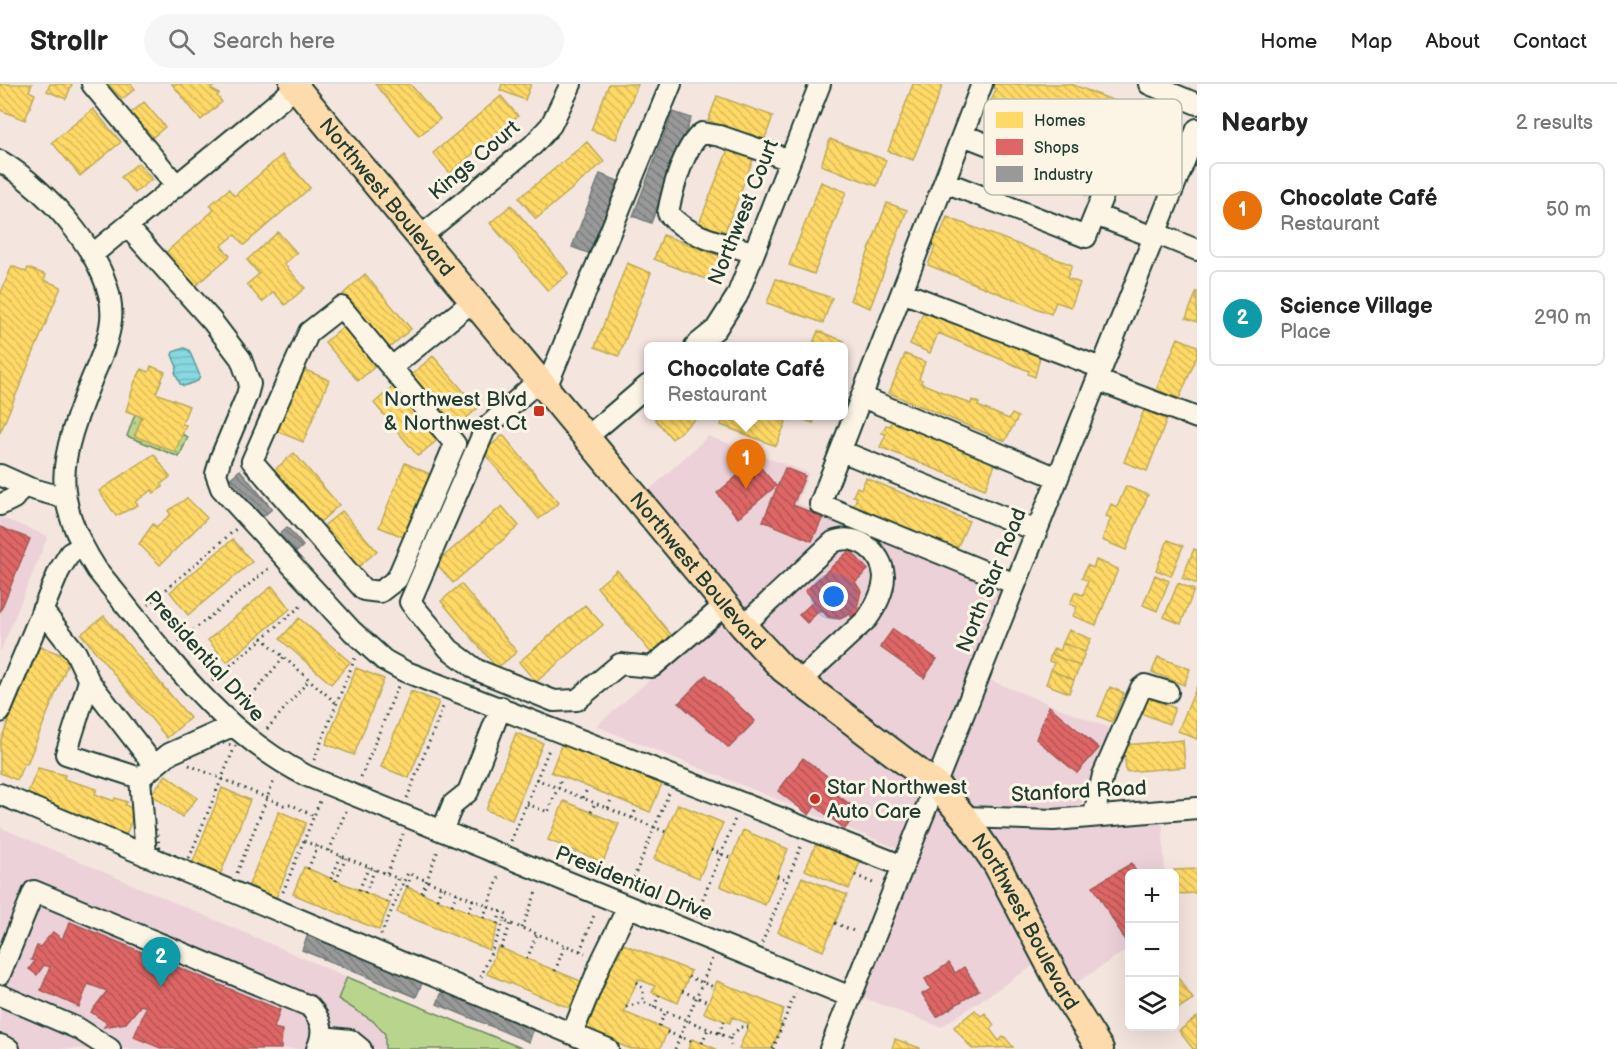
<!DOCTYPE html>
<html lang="en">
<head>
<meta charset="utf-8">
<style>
  body { margin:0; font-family:"Balsamiq Sans",sans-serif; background:#f6f6f6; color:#222 }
  .controls { position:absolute; right:18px; bottom:18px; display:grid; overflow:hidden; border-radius:9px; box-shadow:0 6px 24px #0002 }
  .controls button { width:54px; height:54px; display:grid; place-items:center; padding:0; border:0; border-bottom:2px solid #e0e0e0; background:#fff; color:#222; font:30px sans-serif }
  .you { position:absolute; left:834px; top:513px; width:21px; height:21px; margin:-15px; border:4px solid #fff; border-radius:50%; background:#1a73e8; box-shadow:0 0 0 9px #1a73e833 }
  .badge { display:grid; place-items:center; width:39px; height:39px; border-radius:50%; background:#c8321e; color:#fff; font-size:20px; font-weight:700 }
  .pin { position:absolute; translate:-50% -50px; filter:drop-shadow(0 2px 3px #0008) }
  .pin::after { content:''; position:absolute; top:32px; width:21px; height:18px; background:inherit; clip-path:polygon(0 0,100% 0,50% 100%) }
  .popup { position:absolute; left:644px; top:258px; width:204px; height:78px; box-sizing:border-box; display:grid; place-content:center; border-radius:9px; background:#fff; filter:drop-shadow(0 2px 4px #0005); font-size:20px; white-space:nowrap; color:#767676 }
  .popup b { font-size:22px; color:#222 }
  .popup::after { content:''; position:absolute; left:50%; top:100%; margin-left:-12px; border:12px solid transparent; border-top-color:#fff }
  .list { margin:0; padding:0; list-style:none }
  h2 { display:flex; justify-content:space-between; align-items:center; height:78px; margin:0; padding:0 24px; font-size:26px }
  h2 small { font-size:20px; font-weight:400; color:#767676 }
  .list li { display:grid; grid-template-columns:39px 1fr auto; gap:18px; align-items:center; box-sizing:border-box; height:96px; margin:0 12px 12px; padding:0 12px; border:2px solid #e0e0e0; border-radius:9px }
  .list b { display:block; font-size:22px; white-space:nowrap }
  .list p { margin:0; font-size:20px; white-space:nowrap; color:#767676 }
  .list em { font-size:20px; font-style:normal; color:#767676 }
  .icon { flex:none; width:33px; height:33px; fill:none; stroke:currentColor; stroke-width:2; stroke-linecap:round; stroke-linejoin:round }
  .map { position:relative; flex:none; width:1197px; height:965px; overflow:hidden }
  header { display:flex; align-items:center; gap:36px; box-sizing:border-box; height:84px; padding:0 30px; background:#fff; border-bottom:2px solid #e0e0e0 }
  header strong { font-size:28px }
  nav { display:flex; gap:33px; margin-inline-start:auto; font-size:21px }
  .search { width:420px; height:54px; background:#f6f6f6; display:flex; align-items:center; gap:15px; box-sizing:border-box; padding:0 21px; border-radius:33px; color:#767676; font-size:22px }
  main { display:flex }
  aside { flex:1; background:#fff }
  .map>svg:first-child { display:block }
</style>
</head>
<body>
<header>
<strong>Strollr</strong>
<div class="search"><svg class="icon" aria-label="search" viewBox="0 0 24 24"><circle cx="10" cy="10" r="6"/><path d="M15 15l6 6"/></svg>Search here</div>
<nav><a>Home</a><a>Map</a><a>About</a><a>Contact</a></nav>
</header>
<main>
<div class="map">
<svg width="1197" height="965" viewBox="0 0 1197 965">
  <defs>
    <pattern id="park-dots" width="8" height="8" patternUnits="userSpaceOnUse" patternTransform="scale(1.5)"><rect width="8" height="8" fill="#b9d58d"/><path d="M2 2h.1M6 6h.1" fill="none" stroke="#96ae74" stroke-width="1.8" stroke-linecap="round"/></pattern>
    <pattern id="water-rules" width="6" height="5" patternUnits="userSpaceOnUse" patternTransform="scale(1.5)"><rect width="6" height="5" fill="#87d8e0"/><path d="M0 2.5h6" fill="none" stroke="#74bac1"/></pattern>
    <pattern id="homes-back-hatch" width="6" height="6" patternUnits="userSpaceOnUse" patternTransform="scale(1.5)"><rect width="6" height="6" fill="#ffd966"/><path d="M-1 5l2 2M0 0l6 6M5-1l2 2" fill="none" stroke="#dabb59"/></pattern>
    <pattern id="shops-back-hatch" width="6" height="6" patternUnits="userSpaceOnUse" patternTransform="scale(1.5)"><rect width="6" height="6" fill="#e06666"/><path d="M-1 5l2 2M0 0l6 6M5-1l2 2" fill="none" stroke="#b55555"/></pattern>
    <pattern id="industry-back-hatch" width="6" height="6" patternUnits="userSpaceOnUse" patternTransform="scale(1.5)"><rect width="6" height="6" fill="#999"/><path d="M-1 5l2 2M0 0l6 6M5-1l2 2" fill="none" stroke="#7c7e7e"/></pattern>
  </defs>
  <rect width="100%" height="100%" fill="#f5e5df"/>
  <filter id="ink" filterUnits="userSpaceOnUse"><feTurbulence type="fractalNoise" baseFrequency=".0167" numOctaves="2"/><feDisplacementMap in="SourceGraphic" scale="12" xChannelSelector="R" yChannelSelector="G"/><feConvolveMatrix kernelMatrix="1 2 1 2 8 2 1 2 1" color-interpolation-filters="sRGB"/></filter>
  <g filter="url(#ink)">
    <path fill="#ecd2d8" d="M708,352L809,389L797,419L1015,510L982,593L1112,645L1080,721L1077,740L1162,731L1165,789L1130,790L1129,864L1060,910L1043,875L941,943L848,908L904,767L596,642L727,529L636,418Z
      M0,433L48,452L0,569Z
      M0,743L347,893L338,915L373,937L385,950V965H0Z"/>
    <path fill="#b9d58d" stroke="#6c8960" stroke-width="1.5" d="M347,893L524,965H385V950L373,937L338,915Z"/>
    <path fill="url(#park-dots)" stroke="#6c8960" stroke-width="1.5" d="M135,330L142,333L135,352L182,350L188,353L179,373L127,352Z"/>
    <path fill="url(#water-rules)" stroke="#5d9a9b" stroke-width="1.5" d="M184,264L189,266L200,292L198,297L184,302L180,300L175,288L177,283L172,271L173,268Z"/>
    <path fill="url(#homes-back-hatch)" stroke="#bcaa57" stroke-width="1.5" d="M32,0L29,7L35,10L25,36L0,26V0Z
      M50,0H72L66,15L47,7Z
      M108,0H131L135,5L122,15Z
      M172,0H212L214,2L211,5L219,10L217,12L222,18L201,36Z
      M375,0H410L440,35L419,52Z
      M502,0H531L525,16L500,6Z
      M609,0H638L616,55L591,46Z
      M913,0H943L913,76L888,67Z
      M991,0H1071L1133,24L1128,36L1143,42L1134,67L1119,61L1114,74L988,25L996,5L990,3Z
      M501,12L518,32L450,89L433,69Z
      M717,12L773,32L764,57L708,37Z
      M144,18L165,43L153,53L131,29Z
      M93,25L121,58L80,92L52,58Z
      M830,55L886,76L877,102L821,81Z
      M587,58L604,78L536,135L519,114Z
      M729,63L754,73L722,155L697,145Z
      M282,71L310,104L244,161L235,151L221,162L230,172L194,203L165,169L214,126L210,121L229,105L234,112Z
      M138,79L152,95L135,109L121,93Z
      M821,98L846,108L814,190L789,181Z
      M887,119L907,126L870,224L850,216Z
      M511,121L569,189L548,207L490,139Z
      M947,133L1072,181L1067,194L1080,199L1071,223L1056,218L1051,230L928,181L935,163L928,160L933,148L940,151Z
      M278,148L297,169L284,180L305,204L285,221L274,208L262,218L247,200L259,190L247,176Z
      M663,151L720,172L711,197L654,175Z
      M627,179L651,189L619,272L595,263Z
      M12,182L26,188L28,184L46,191L44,196L61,203L0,349V211Z
      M365,190L411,245L389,264L343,210Z
      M776,195L832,214L823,239L767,219Z
      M1197,207V238L1186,234Z
      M926,222L1041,269L1035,293L1028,290L1029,287L938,249L930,269L910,260Z
      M345,241L378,280L358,297L325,258Z
      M818,247L844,257L842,262H812Z
      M1178,254L1197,262V272L1179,315L1156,306Z
      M905,270L925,278L919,295L922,296L921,299L971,320L972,316L979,319L978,322L1009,335L1012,330L1018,333L1005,357L889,309Z
      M433,272L478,324L456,343L411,291Z
      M151,282L165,288L156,309L189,322L182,340L186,341L175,368L135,352L142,333L126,327L135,297L142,285L149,288Z
      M303,285L329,296L303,358L277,347Z
      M395,301L440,354L418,372L374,319Z
      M1144,326L1167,335L1147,387L1124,378Z
      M894,331L998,373L985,405L880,363L886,350L882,349L886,341L890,342Z
      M658,332H699L672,355L655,335Z
      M724,332H770L786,338L776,362L721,341Z
      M794,332H816L813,339Z
      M503,351L559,419L539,435L483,368Z
      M294,369L339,421L318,440L272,388Z
      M154,370L170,393L161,400L163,403L154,409L152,406L135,418L138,421L116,432L99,407Z
      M405,379L432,391L406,454L379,443Z
      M866,394L969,437L955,469L852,426L857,413L853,412L857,403L861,405Z
      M1126,402L1148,411L1126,466L1102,456L1111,434L1106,432L1111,420L1117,423Z
      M187,414L207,434L160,481L139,460L153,440L156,443L171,430L168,427Z
      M502,422L519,442L453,499L436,479Z
      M342,427L377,467L356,485L321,444Z
      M233,455L252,478L188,531L170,508Z
      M1168,456L1183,462L1171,492L1156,486Z
      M1194,465L1197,466V500L1182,494Z
      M1096,476L1118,485L1096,541L1073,532L1077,523L1070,520L1075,508L1083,511L1088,497L1082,494L1087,481L1093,484Z
      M617,486L673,553L652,570L597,503Z
      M1155,491L1169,497L1157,527L1143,521Z
      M1178,499L1194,506L1181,540L1164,533Z
      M461,500L517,568L497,584L441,517Z
      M272,502L290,525L227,578L208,556Z
      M585,521L603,541L536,598L519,578Z
      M104,532L190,634L167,654L81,550Z
      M299,534L350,578L331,600L280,555Z
      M1069,546L1091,555L1085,568L1063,559Z
      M1063,559L1085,568L1080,582L1051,570L1054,564L1060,567Z
      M39,562L70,574L27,680L24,679L17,696L0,689V658Z
      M1051,570L1080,582L1074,596L1051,586L1054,579L1049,577Z
      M1158,573L1190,585L1184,601L1152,588Z
      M356,584L384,595L354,671L326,660Z
      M1051,586L1074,596L1069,609L1046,600Z
      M1197,602V655L1178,647Z
      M1110,603L1124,609L1112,638L1098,632Z
      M411,607L439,618L409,694L381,683Z
      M1142,611L1175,624L1169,640L1136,627Z
      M516,649L543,659L512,736L486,726Z
      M1183,656L1185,683L1126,688L1124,661Z
      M562,659L662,700L650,728L551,688Z
      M38,684L65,691L64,695L97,705L95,710L114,717L115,714L127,718L125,721L136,726L125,753L26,713Z
      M166,691L197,714L182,733L151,710Z
      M222,704L250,716L220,791L192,780Z
      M564,717L619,740L603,778L548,756Z
      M678,720L723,739L699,794L654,775Z
      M279,727L306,739L276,814L248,803Z
      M743,746L788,765L765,821L720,802Z
      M816,760L860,778L849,805L805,786Z
      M304,783L390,819L379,846L293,810Z
      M1197,785V809L1176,810L1174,786Z
      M802,793L847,811L823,867L778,848Z
      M407,803L499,840L489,866L397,828Z
      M623,860L691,887L678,919L652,908L655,902L638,895L624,928L668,946L660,965H631L586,947L615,872L618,873Z
      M498,863L583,898L572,925L487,890Z
      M1174,888L1193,915L1174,927Z
      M717,897L784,925L779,938L782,939L772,965H739L749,940L732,933L730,939L704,929Z
      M975,926L981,932L985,929L994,941L990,945L999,957L1004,952L1013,963L972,965L954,943Z
      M1197,933V965H1193L1179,947Z
      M692,955L702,959L716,965H688Z
      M895,955L920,964V965H892Z"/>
    <path fill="url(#shops-back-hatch)" stroke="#a65a57" stroke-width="1.5" d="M755,377L776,402L738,434L717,409Z
      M785,384L805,392L793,421L823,433L812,457L763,437Z
      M0,443L30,455L0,528Z
      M850,466L868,486L855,498L861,507L857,524L862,532L855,538L850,530L840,535L828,533L821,525L807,539L799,531L814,517L805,507Z
      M893,545L937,575L924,594L880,563Z
      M706,591L755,637L729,664L679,619Z
      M1049,622L1099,664L1077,689L1036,655Z
      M803,674L827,692L829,705L858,726L845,745L815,722L809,731L778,707Z
      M1132,779L1137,790H1130V856L1126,858L1093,802Z
      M70,838L280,926L274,944L282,946L281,965H163L134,953L146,923L141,921L126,939L104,943L107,939L91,928L107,907L88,900L79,923L41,906L50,883L44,881L37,891L29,885L35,877L31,876L37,862L40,863L53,848L62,855Z
      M949,879L955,889L964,883L979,906L937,933L922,910L931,905L925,895Z"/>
    <path fill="url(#industry-back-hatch)" stroke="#747d7b" stroke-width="1.5" d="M673,28L691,34L651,139L633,132Z
      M600,90L618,97L591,170L572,163Z
      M240,386L272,425L259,436L227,397Z
      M287,443L303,462L291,473L275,454Z
      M309,848L424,895L416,913L302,866Z
      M444,903L535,941L529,958L437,920Z"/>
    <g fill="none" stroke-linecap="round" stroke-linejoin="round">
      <g stroke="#1f3d34" stroke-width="24">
        <path id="minor" d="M92,0L177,102
          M982,0L820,420L1015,500
          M1149,0L1197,20
          M0,77C45,103 117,180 111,236C109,257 99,278 91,297C60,375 49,411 97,486C160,562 217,647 307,692L851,913
          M945,98L1086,153L1105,106L963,51
          M1095,131L1154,153
          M127,142L212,237L241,275L250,300L247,311L221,373L216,390L221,404L352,547L384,576L404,587L903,782
          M1155,149L1197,166
          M420,153L533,61L551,41L571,0
          M753,168C725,160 687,153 668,129C672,107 684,62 702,49L720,52L790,76
          M93,170L300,0
          M902,208L1101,284
          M341,223L455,360L397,495L380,508L364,506L252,377L309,248Z
          M695,262L716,245L737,212L820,0
          M392,283L473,217
          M539,296L485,345L410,518L449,565L477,586L554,617L577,616L620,580L652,583L725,521
          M1097,296L1197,334
          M546,304L671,0
          M862,313L1058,394
          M587,353L648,301
          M841,367L1037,447
          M0,391L29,404L65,414
          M0,421L14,414L23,401
          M42,526L76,569L89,597L154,681
          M743,542L833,458C856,448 882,467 884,492C884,508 876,522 867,535L799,598
          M89,597L66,670L140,694
          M0,628L59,487L70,469L82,463
          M0,710L608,965
          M1094,731L1103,691L1141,604L1145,601L1168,608
          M964,733L1054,736L1197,724
          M442,747L453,720L468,708L501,623
          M146,772L140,694L169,670L232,642
          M0,890L34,807L309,922C322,936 325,947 317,965
          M0,911L79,945L110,965
          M572,950L602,876L628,823
          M323,953L350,956L361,965
          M0,961L9,965
          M830,965L1197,45"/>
      </g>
      <g stroke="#1f3d34" stroke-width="30">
        <g id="major">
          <path id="s1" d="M293,0L743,542L783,585L936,701L964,733L997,781L1064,908L1100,965"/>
        </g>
      </g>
      <path stroke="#1f3d34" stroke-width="3" stroke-dasharray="1.5 4.5" stroke-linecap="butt" d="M148,521L236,445
        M262,554L337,620
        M179,558L269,484
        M212,597L303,520
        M240,625L284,573
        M267,645L309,596
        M223,659L235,662L188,777L160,765L148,707C156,682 200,666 223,659Z
        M314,676L355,574
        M189,681L284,721H292L314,732
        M361,693L398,602
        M536,695L666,748
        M407,714L443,623
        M583,714L588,703
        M527,720L548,728L562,693
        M608,724L612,713
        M591,728L595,719
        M632,734L637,723
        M304,757L404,797L408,789L507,830L504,837L585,869
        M511,757L550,663
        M711,766L731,774
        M329,767L346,727
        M569,781L575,767
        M308,785L318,762
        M237,789L275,694
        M387,790L403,750
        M855,791L875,800
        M777,792L788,796
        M331,795L341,772
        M336,797L346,774
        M407,803L411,791
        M629,805L669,709
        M359,806L369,783
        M283,808L320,717
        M365,809L375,785
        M422,809L438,766
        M437,815L441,803
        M387,818L397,795
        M452,821L457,809
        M468,828L473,815
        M696,832L735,735
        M483,834L500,791
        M835,839L856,848
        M497,840L501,827
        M522,844L537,806
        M381,851L404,797
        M762,859L801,762
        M501,864L511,839
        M580,867L595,829
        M527,875L537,850
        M555,887L565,861
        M481,893L504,837
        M688,893L714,903
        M637,898L643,905V918L730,954L740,943H748
        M682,907L708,918
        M626,923L643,918
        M654,923L659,911
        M659,942L666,927
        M667,948L691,957
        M719,949L724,937
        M730,954L732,965
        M702,959L708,945
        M675,965L712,875
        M773,965L795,909"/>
      <use href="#minor" stroke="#fcf5e5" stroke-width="20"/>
      <use href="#major" stroke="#fedbac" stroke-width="26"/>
    </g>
  </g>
  <g fill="#c8321e" stroke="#fcf5e5" stroke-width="2">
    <rect x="533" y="321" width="12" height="12" rx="3"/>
    <circle cx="815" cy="715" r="6"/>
  </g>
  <g text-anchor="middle" stroke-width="6" stroke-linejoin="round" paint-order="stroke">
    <g font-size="21" fill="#1f3d34" stroke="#fcf5e5">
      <text transform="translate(474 76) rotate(-40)" y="7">Kings Court</text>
      <text dy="7" stroke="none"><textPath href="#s1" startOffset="147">Northwest Boulevard</textPath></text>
      <text transform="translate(743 128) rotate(-68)" y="7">Northwest Court</text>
      <text dy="7" stroke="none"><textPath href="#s1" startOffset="633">Northwest Boulevard</textPath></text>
      <text transform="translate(991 496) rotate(-68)" y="7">North Star Road</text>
      <text transform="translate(205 572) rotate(48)" y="7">Presidential Drive</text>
      <text transform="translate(1079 707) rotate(-3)" y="7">Stanford Road</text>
      <text transform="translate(634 799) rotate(22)" y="7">Presidential Drive</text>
      <text dy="7" stroke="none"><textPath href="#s1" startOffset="1119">Northwest Boulevard</textPath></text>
    </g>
    <g font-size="21" fill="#1f3d34" stroke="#fcf5e5" text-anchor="end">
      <text x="527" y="322">Northwest Blvd<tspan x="527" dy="24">&amp; Northwest Ct</tspan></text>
      <text x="827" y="710" text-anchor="start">Star Northwest<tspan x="827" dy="24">Auto Care</tspan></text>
    </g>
  </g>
  <rect x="984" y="15" width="198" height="96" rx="9" fill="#fcf5e5" stroke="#babeb0" stroke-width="1.5"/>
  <rect x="996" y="28" width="27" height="16" fill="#ffd966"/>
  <rect x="996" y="55" width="27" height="16" fill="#e06666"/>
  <rect x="996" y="82" width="27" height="16" fill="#999"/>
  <g font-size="16" fill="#1f3d34">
    <text x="1034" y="42">Homes</text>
    <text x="1034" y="69">Shops</text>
    <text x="1034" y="96">Industry</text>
  </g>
</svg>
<div class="controls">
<button>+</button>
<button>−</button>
<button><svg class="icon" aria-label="layers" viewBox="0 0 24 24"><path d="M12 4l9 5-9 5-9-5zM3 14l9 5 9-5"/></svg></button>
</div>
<div class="you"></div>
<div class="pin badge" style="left:746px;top:405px;background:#e8710a">1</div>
<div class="popup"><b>Chocolate Café</b>Restaurant</div>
<div class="pin badge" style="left:161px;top:903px;background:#0f9aa8">2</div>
</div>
<aside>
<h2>Nearby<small>2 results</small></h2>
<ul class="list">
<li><span class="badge" style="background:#e8710a">1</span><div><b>Chocolate Café</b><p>Restaurant</p></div><em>50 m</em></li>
<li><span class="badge" style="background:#0f9aa8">2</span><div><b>Science Village</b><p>Place</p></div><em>290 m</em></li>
</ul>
</aside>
</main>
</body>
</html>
